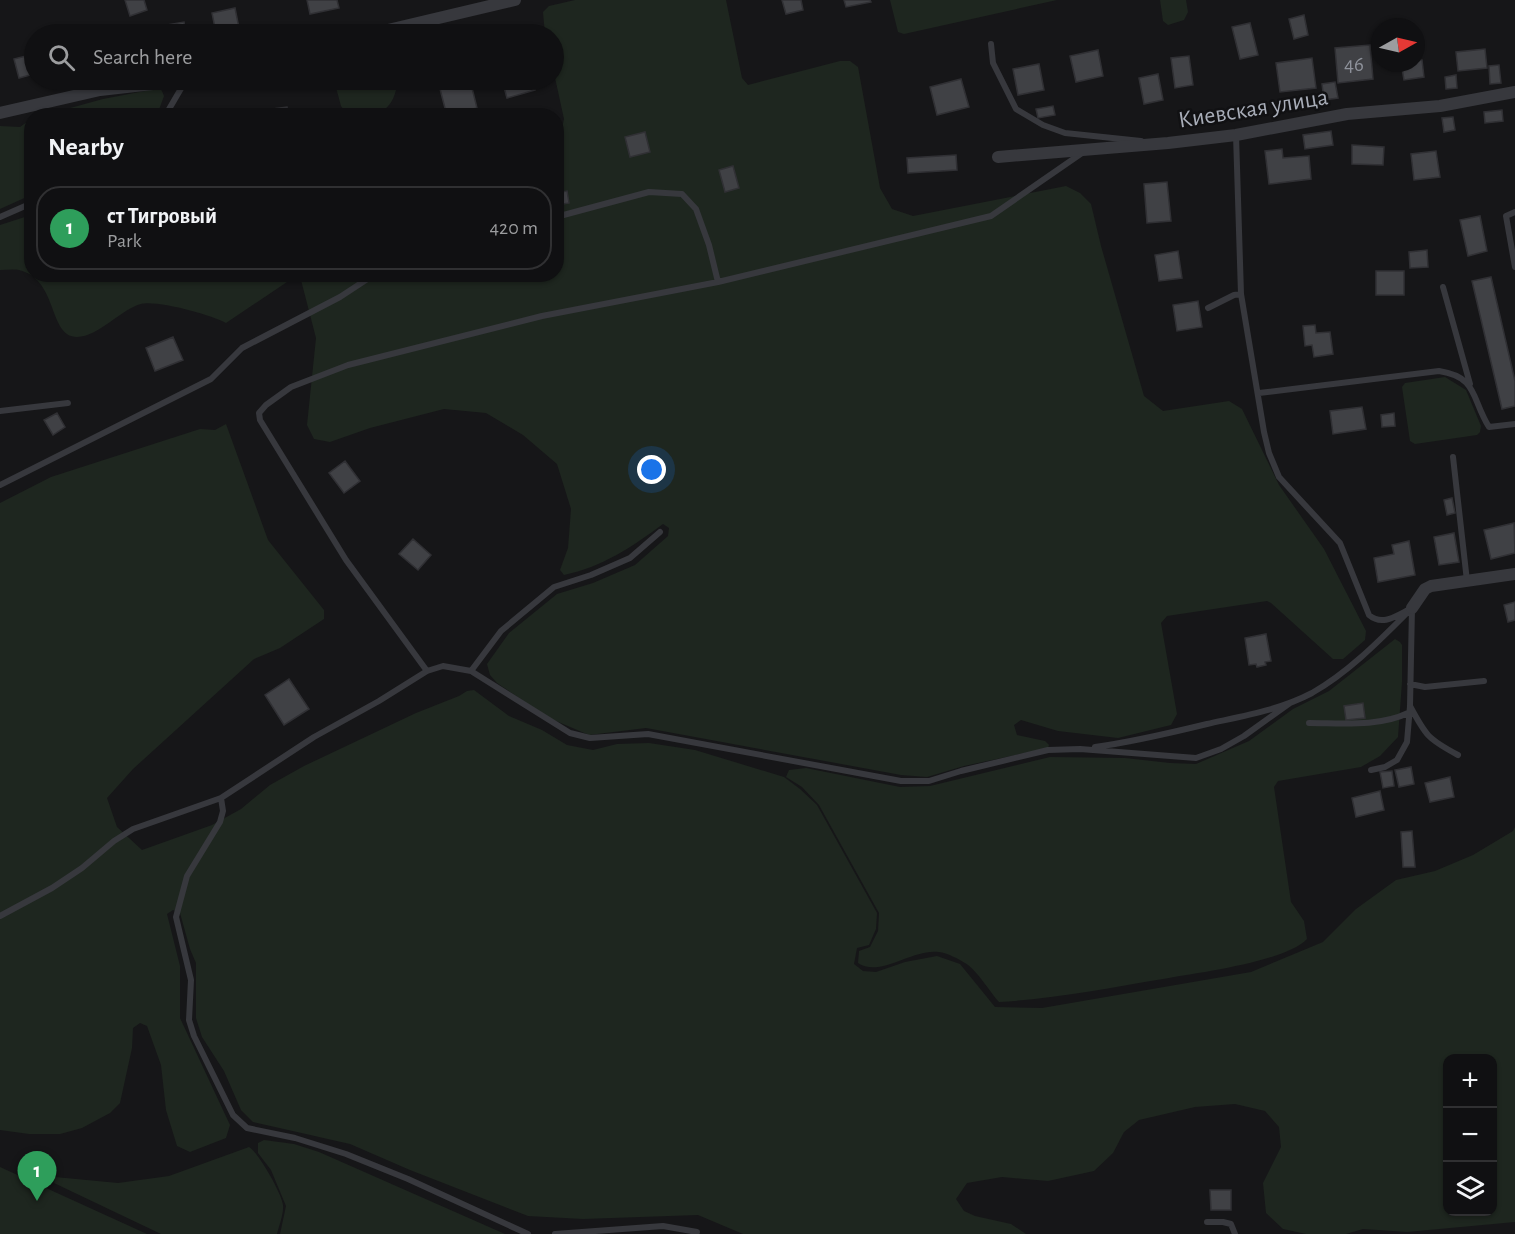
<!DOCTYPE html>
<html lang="en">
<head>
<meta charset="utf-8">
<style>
  body { margin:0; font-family:"Alegreya Sans",sans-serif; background:#19191b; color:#f1f3f6 }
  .controls { position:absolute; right:18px; bottom:18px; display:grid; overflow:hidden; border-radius:12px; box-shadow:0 2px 4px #0004 }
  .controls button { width:54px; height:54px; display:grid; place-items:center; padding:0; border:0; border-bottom:2px solid #303032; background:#101012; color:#f1f3f6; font:30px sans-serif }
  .compass { position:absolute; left:1371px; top:18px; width:54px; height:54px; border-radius:50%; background:#101012; box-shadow:0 2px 4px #0004; rotate:82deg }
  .you { position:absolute; left:652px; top:470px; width:21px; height:21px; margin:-15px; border:4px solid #fff; border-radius:50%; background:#1a73e8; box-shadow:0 0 0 9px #1a73e833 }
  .badge { display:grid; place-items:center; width:39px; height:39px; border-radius:50%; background:#f2b134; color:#fff; font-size:20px; font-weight:700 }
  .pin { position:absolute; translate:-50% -50px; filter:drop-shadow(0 2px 3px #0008) }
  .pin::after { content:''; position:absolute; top:32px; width:21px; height:18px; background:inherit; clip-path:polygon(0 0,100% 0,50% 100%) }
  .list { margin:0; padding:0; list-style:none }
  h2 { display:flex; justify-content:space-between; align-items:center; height:78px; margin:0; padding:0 24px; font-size:26px }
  h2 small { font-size:20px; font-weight:400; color:#9c9d9f }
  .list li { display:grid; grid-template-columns:39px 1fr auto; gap:18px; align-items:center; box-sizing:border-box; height:84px; margin:0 12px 12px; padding:0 12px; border:2px solid #303032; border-radius:24px }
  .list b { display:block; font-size:22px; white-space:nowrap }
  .list p { margin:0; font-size:20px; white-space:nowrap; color:#9c9d9f }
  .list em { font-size:20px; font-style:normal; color:#9c9d9f }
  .icon { flex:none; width:33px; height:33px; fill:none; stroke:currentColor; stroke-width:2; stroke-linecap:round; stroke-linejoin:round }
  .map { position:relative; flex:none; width:1515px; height:1234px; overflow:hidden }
  .search { position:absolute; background:#101012; box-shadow:0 2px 4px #0004; left:24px; top:24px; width:540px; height:66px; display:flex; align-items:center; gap:15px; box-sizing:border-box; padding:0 21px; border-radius:33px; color:#9c9d9f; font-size:22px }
  .panel { position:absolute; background:#101012; box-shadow:0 2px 4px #0004; left:24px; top:108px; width:540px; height:174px; border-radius:24px }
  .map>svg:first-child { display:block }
</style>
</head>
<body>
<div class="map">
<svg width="1515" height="1234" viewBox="0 0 1515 1234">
  <rect width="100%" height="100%" fill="#161618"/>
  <path fill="#1e261f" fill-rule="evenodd" d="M575,0H726L742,78L748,85L840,61H850L858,67L880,188L892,209L913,216L1066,186L1080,193L1091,204L1101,246L1144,396L1163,411L1229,401L1242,409L1279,485L1324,549L1366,631L1365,640L1343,659H1333L1271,603L1267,601L1167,616L1161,623L1177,714L1171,725L1118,738L1058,731L1021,720L1014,725L1017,735L1045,741L1049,745L1048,748L964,766L927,777L901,775L646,728L589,735L549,718L497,683L490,675L487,664L509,633L557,594L593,583L635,565L668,536L669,528L663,524C632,547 602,567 564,575L560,570L568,548L571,509L557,464L523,435L486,413L444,409L370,428L330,442L314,439L307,425L316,338L301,280L296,275L556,274V129L562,128L564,119L554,73V34H545L543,12L549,6Z
    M890,0H1057L904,34L898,32Z
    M1160,0H1186L1188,12L1184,20L1168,25L1163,21Z
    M334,80H398C393,115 377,116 347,115L341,106Z
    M155,89H161L164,96L157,115L41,116L103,99Z
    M31,119V195L0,209V126L20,127Z
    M31,215L32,274H283L287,282L226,323C211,315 158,300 141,304C120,309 93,343 71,336C49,328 56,279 19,270C13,269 6,270 0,270V225Z
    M1445,377L1466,390L1481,426L1480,432L1477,435L1415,444L1410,441L1402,387L1405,383Z
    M226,424L268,540L324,610V619L280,648L254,659L133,769L107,798L117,827L142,850L212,825L241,809L270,785L304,766L416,713L459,696L467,691L474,690L509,716L542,730L567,745L593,750L617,744L649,743L695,750L784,777L800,789L817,805L877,913L876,929L869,945L857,948L854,964L863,971L876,972L905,962L937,956L960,964L995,1007L1042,1008L1251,972L1323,942L1356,909L1396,880L1435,871L1473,855L1513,831L1515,827V1222L1407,1232L1363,1229L1346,1234H1306L1283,1229L1266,1213L1263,1183L1281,1147L1279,1127L1265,1111L1235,1104L1195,1107L1139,1120L1124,1132L1113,1153L1094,1171L1048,1181L1002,1177L967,1183L956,1199L964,1211L975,1216L1011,1224L1026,1234H743L698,1215L583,1219L528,1216L410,1170L350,1144L253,1122L241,1110L224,1071L202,1037L196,1018V963L190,949L180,913L173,910L167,914L180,966V1018L230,1125L226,1138L190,1152L177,1146L166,1110L161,1065L147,1026L140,1023L133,1028L132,1048L120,1103L110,1113L82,1128L60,1134H29L0,1130V503L51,477L200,429L215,430ZM1448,1058H1492V1212H1448Z
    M1395,639L1400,642L1402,645V682L1398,737L1380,756L1361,767L1278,781L1274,787L1291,902L1304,921L1307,939C1285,962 1196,973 1163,979C1108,988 1054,999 999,1002C990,992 976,969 965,963C959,959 947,953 939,952C913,948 880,978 858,963L859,951L870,947L878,931L879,913L819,805L802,787L786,777L789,770L806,768L900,787L930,786L1050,757L1125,758L1170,763L1196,764L1249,741L1293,709L1329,691Z
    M264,1140L294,1144L319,1152L505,1234H280L286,1206L271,1170L258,1153V1143Z
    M249,1147C258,1152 282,1194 283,1205C284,1213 279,1226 277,1234H161L54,1183L55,1177L118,1183L169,1176Z
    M0,1167L147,1234H0Z"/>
  <path fill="#404145" stroke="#303034" stroke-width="1.5" d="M125,0H144L147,10L130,16Z
    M307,0H337L339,8L310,14Z
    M782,0H801L803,10L786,14Z
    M844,0H870L871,2L846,7Z
    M235,8L239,28L216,33L212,13Z
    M1304,15L1308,35L1294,39L1289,19Z
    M184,22L186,34H161L160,26Z
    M1250,23L1258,55L1240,59L1232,27Z
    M1370,45L1373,79L1338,83L1335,48Z
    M1485,49L1487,68L1458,71L1456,52Z
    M1098,50L1103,76L1076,82L1070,56Z
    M34,54V74L19,78L14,59Z
    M1189,56L1193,85L1175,88L1171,58Z
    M1312,58L1316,88L1280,92L1276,63Z
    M1422,60L1424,77L1404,80L1401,63H1416V61Z
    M1039,64L1044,90L1018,95L1013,69Z
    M1499,65L1501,83L1490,84L1489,66Z
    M1158,74L1163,100L1144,104L1139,78Z
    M1456,75L1457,88L1446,89L1445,77Z
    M961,79L969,107L937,115L930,87Z
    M445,80H470L477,108L447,116L438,81Z
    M502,80H532L535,90L507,98Z
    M1335,82L1338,98L1324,100L1322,84Z
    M1053,106L1055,115L1038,118L1036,109Z
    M287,107L288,113L298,112V116H274L273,109Z
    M264,110L265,116H257V112Z
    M1502,110L1503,121L1485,123L1484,112Z
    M323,112L324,116H309L308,114Z
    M1453,117L1455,130L1444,132L1442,118Z
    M1331,131L1333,145L1305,149L1303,135Z
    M645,132L650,152L630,157L625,137Z
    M1352,145L1384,147L1383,165L1352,164Z
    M1282,149L1283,158L1309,156L1311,179L1269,184L1265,151Z
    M1436,151L1440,177L1414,180L1411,154Z
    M956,155L957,170L908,173L907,158Z
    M733,166L739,188L725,192L719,170Z
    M1167,182L1171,221L1147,223L1144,184Z
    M567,191L569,203L558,205L556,193Z
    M1480,216L1487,251L1468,256L1460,220Z
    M1427,250L1428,267L1410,268L1409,252Z
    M1178,251L1182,278L1159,281L1155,255Z
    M1376,271H1404V295H1376Z
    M1491,277L1515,381V406L1502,409L1472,281Z
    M1198,301L1202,327L1177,331L1173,305Z
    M1315,325L1316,333L1330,332L1333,354L1314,357L1312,345L1305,346L1303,326Z
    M173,337L183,360L155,371L146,348Z
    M1362,407L1366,429L1333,434L1330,411Z
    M57,413L65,427L53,435L44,420Z
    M1394,413L1395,426L1382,427L1381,415Z
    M345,461L360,481L344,493L329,473Z
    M1452,498L1455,513L1447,515L1444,500Z
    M1514,523L1515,553L1491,559L1484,530Z
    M1454,533L1459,562L1439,565L1434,537Z
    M413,539L431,555L418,570L399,554Z
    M1409,541L1415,575L1378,582L1374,558L1394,554L1392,545Z
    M1515,602V620L1508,622L1504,605Z
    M1266,634L1271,661L1265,662L1266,665L1257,667L1256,664L1249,665L1245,638Z
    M289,679L309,709L284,725L265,695Z
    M1363,703L1365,718L1346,720L1344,706Z
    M1411,767L1414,784L1399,787L1395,770Z
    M1392,771L1394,786L1383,788L1380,772Z
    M1450,777L1454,797L1430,802L1425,783Z
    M1380,791L1384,810L1356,817L1352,798Z
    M1412,831L1415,867H1403L1401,832Z
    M1210,1190H1231V1210H1211Z"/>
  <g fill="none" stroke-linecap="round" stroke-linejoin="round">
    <path stroke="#37383d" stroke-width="6" d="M991,44L993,63L1016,109L1043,125L1065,133L1141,141
      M165,116L186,80
      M1236,135L1241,294L1264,432L1269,453L1279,477L1340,543L1369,615C1383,627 1397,615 1412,608
      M1515,212L1506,216L1515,267
      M0,217L32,203
      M556,217L649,192L682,194L696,209L709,245L718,282
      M1443,287L1470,384
      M1208,308L1234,295L1241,294
      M1259,393L1439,371C1478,377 1471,398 1489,427L1515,424
      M0,411L68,403
      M1453,457L1467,581
      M0,485L211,379L242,348L340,297L375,274
      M427,671L346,560L260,420L259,413L266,405L291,387L348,365L542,316L718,282L991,216L1082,153
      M471,671L501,631L554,587L591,575L630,558L660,532
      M1410,684L1425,687L1484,681
      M1410,706C1426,736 1428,739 1458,755
      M1309,723C1341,723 1379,727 1408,713
      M1095,747C1133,742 1170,733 1207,724C1243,716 1280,710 1312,693C1349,672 1380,640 1410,610
      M1371,770L1385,767L1397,760L1407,742L1410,706L1412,608
      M0,916L52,888L82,868L114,841L133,829L221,798
      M1207,1222H1223L1231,1224L1235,1234
      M528,1234L408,1179L346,1154L295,1138L247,1128L233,1115L194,1036L189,1020L191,980L176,917L187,876L220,822L223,811L221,798L314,737L379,701L427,671L443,666L471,671L570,733L590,738L648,734L901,781H929L961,771L1048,750L1080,749L1196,758L1221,749L1244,736L1290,703
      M555,1234L663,1226L697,1232"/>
    <path stroke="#37383d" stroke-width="12" d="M371,34L515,0
      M0,113L100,90L188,80
      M998,157L1168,143L1236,135L1347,114L1440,106L1515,92
      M1412,608L1425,589L1431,586L1515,574"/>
  </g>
  <g text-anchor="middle" stroke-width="5" stroke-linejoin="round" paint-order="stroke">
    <g font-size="21" fill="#8e929b">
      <text x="1354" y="71">46</text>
    </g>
    <g font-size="24" fill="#a8adb8" stroke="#111113">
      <text transform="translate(1253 108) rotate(-9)" y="8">Киевская улица</text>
    </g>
  </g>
</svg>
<div class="controls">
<button>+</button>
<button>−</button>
<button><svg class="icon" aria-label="layers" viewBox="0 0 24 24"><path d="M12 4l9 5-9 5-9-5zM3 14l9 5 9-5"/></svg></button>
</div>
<svg class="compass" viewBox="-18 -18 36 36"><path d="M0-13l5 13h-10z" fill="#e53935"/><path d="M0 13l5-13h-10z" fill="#9c9d9f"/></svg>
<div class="you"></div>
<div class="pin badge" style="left:37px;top:1201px;background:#2e9e5b">1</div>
<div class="search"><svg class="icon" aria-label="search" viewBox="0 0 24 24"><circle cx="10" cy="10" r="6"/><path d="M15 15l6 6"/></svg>Search here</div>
<section class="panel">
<h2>Nearby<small></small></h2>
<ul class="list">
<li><span class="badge" style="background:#2e9e5b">1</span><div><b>ст Тигровый</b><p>Park</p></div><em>420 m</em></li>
</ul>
</section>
</div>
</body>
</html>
